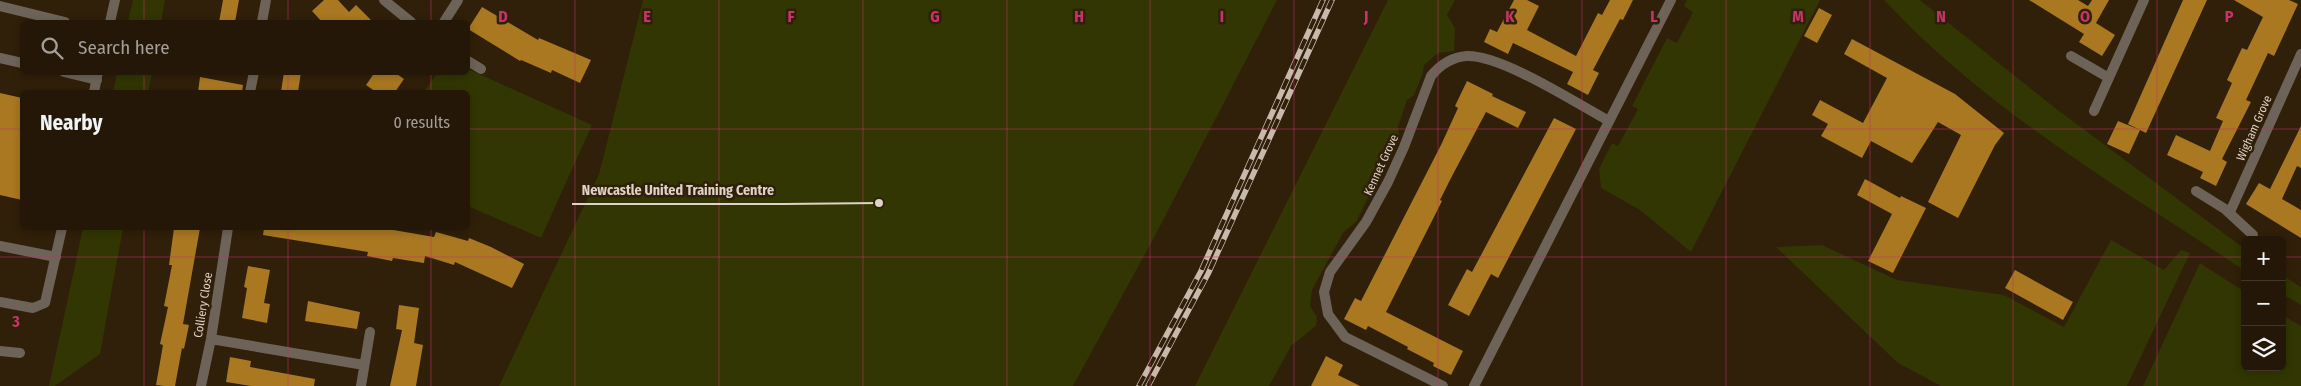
<!DOCTYPE html>
<html lang="en">
<head>
<meta charset="utf-8">
<style>
  body { margin:0; font-family:"Fira Sans Condensed",sans-serif; background:#302415; color:#f1f3f6 }
  .controls { position:absolute; right:15px; bottom:15px; display:grid; overflow:hidden; border-radius:8px; box-shadow:0 2px 8px #0003 }
  .controls button { width:45px; height:45px; display:grid; place-items:center; padding:0; border:0; border-bottom:1px solid #413628; background:#241707; color:#f1f3f6; font:25px sans-serif }
  .list { margin:0; padding:0; list-style:none }
  h2 { display:flex; justify-content:space-between; align-items:center; height:65px; margin:0; padding:0 20px; font-size:21px }
  h2 small { font-size:16px; font-weight:400; color:#a39f9b }
  .icon { flex:none; width:28px; height:28px; fill:none; stroke:currentColor; stroke-width:2; stroke-linecap:round; stroke-linejoin:round }
  .map { position:relative; flex:none; width:2301px; height:386px; overflow:hidden }
  .search { position:absolute; background:#241707; box-shadow:0 2px 8px #0003; left:20px; top:20px; width:450px; height:55px; display:flex; align-items:center; gap:12px; box-sizing:border-box; padding:0 18px; border-radius:8px; color:#a39f9b; font-size:19px }
  .panel { position:absolute; background:#241707; box-shadow:0 2px 8px #0003; left:20px; top:90px; width:450px; height:140px; border-radius:8px }
  .map>svg:first-child { display:block }
</style>
</head>
<body>
<div class="map">
<svg width="2301" height="386" viewBox="0 0 2301 386">
  <rect width="100%" height="100%" fill="#301f09"/>
  <path fill="#313603" d="M133,0H165L161,22H128Z
    M643,0H1277L1157,232L1073,386H499L599,174Z
    M1388,0H1455L1447,15L1455,28L1454,51L1438,53L1424,65L1423,73L1414,95L1407,100L1398,127L1399,135L1356,222L1343,233L1312,290L1310,306L1317,317L1316,326L1291,346L1269,386H1195Z
    M1687,0H1820L1691,252L1640,210L1601,188L1599,169L1612,143L1618,146L1638,109L1632,106L1667,38L1677,43L1693,12L1684,6Z
    M1884,0H1920L2055,108L2245,249V271C2121,188 1986,110 1884,0Z
    M468,69L592,125L541,238L468,206V92H424L437,73L468,72Z
    M117,73H152L148,92H113Z
    M83,228H123L100,354L55,386H49Z
    M2111,240L2164,270L2181,250L2190,253L2127,386H1941L1898,363L1776,247L1822,245L1897,280L2004,295L2064,327Z
    M2200,263L2245,292V367H2282V315L2301,326V386H2143Z
    M2282,275L2301,287V305L2282,294Z"/>
  <path fill="#a97821" d="M223,0H239L235,22H219Z
    M324,0H338L349,12L356,5L373,22H322L312,11Z
    M1514,0H1527L1539,6L1527,30L1576,56L1598,13L1602,15L1610,0H1633L1623,20L1620,19L1593,70L1599,73L1588,95L1567,84L1573,72L1513,43L1508,54L1484,42L1490,29L1497,32Z
    M2029,0H2078L2088,6L2092,0H2109L2096,23L2115,35L2102,56L2079,42L2084,34Z
    M2183,0H2207L2146,133L2128,124Z
    M2234,0H2289L2298,4L2274,56L2268,53L2246,100L2251,102L2222,159L2227,162L2216,186L2200,178L2203,172L2167,155L2176,135L2210,151L2223,121L2216,118L2232,83L2227,80L2242,48L2247,50L2263,17Z
    M482,7L538,40L539,38L591,60L580,83L552,70L551,73L521,60L520,61L468,29Z
    M1819,8L1832,15L1817,43L1804,36Z
    M1852,39L1955,94L2004,133L1995,145L1958,218L1928,202L1961,135L1938,122L1912,163L1871,141L1862,158L1821,136L1828,124L1812,115L1820,100L1863,123L1887,78L1844,54Z
    M284,72H301L298,92H281Z
    M375,72H394L404,79L395,92H376L366,85Z
    M200,77L243,85L242,92H198Z
    M1467,81L1493,94L1492,96L1526,112L1518,128L1486,112L1451,178L1440,200L1442,201L1386,312L1463,351L1451,375L1433,366L1434,363L1407,349L1408,347L1368,326L1366,330L1344,319L1355,298L1361,301L1441,145L1458,108L1455,106Z
    M0,93L22,98V200L0,195Z
    M1554,118L1576,129L1498,278L1491,274L1469,316L1448,305L1467,269L1472,272Z
    M2118,121L2140,130L2129,154L2107,144Z
    M2301,126V168L2297,166L2282,199L2301,210V238L2246,204L2259,183L2270,189Z
    M1865,179L1900,198L1901,196L1926,208L1893,273L1868,261L1892,214L1857,195Z
    M174,228H200L183,324L189,325L184,349L182,348L175,386H164L156,385L163,345L160,344L168,307L164,306L172,265H169Z
    M264,228H382L434,237L436,232L468,241L469,238L491,247L524,264L512,288L455,262L454,265L425,256L424,263L393,258L392,261L367,256L368,252L263,235Z
    M248,266L270,270L264,303L270,304L267,323L242,318L247,288L244,287Z
    M2015,270L2073,302L2063,320L2005,288Z
    M308,301L360,312L357,329L305,321Z
    M399,305L419,308L414,343L423,345L416,386H390L402,330L396,329Z
    M1326,356L1343,365L1338,375L1360,386H1311Z
    M230,357L251,361L250,367L315,379L314,386H251L226,382Z"/>
  <g fill="none" stroke-linecap="round" stroke-linejoin="round">
    <path stroke="#6d6359" stroke-width="10" d="M0,6L65,22
      M110,22L115,0
      M0,58L22,63
      M64,72L97,80
      M94,92L98,72
      M0,246L56,257
      M0,302L33,308L45,303L62,228
      M0,351L20,353"/>
    <path stroke="#6d6359" stroke-width="10" d="M384,0L411,22
      M262,22L266,0
      M444,22L458,0
      M2071,56L2109,78
      M468,61L481,69
      M250,92L254,72
      M2094,111L2144,0
      M2196,191L2225,209L2253,235
      M2230,212L2301,54
      M211,339L364,365
      M201,386L211,339L228,228
      M361,386L370,332
      M1443,386L1345,337L1328,314L1324,292L1330,272L1366,222L1388,182L1404,147L1431,76C1440,65 1452,57 1467,56C1502,55 1576,103 1609,121
      M1474,386L1671,0"/>
    <g stroke="#c7baad" stroke-width="5.5">
      <path id="rail" d="M1139,386L1201,271L1323,0
        M1148,386L1208,274L1332,0"/>
    </g>
    <use href="#rail" stroke="#301f09" stroke-width="4" stroke-dasharray="11" stroke-linecap="butt"/>
  </g>
  <path fill="none" stroke="#c6346b" stroke-width="1" stroke-opacity="0.55" d="M144,0V22M288,0V22M431,0V22M575,0V386M719,0V386M863,0V386M1007,0V386M1150,0V386M1294,0V386M1438,0V386M1582,0V386M1726,0V386M1870,0V386M2013,0V386M2157,0V386M144,72V92M288,72V92M431,72V92M0,129H22M468,129H2301M144,228V386M288,228V386M431,228V386M0,257H2245M2282,257H2301"/>
  <g text-anchor="middle" stroke-width="5" stroke-linejoin="round" paint-order="stroke">
    <g font-size="12" fill="#dfd3c7" stroke="#301f09">
      <text transform="translate(2254 128) rotate(-66)" y="4">Wigham Grove</text>
      <text transform="translate(1381 165) rotate(-65)" y="4">Kennet Grove</text>
      <text transform="translate(203 305) rotate(-81)" y="4">Colliery Close</text>
    </g>
  </g>
  <g font-size="16" text-anchor="middle" font-weight="bold" fill="#c6346b" stroke="#301f09" stroke-width="5" stroke-linejoin="round" paint-order="stroke">
    <text x="503" y="22">D</text>
    <text x="647" y="22">E</text>
    <text x="791" y="22">F</text>
    <text x="935" y="22">G</text>
    <text x="1079" y="22">H</text>
    <text x="1222" y="22">I</text>
    <text x="1366" y="22">J</text>
    <text x="1510" y="22">K</text>
    <text x="1654" y="22">L</text>
    <text x="1798" y="22">M</text>
    <text x="1941" y="22">N</text>
    <text x="2085" y="22">O</text>
    <text x="2229" y="22">P</text>
    <text x="16" y="327">3</text>
  </g>
  <path fill="none" stroke="#dfd3c7" stroke-width="2" d="M879 203L784 204H572"/>
  <circle fill="#dfd3c7" stroke="#301f09" stroke-width="2" cx="879" cy="203" r="5"/>
  <g font-size="14" text-anchor="middle" font-weight="bold" fill="#dfd3c7" stroke="#301f09" stroke-width="5" stroke-linejoin="round" paint-order="stroke">
    <text x="678" y="195">Newcastle United Training Centre</text>
  </g>
</svg>
<div class="controls">
<button>+</button>
<button>−</button>
<button><svg class="icon" aria-label="layers" viewBox="0 0 24 24"><path d="M12 4l9 5-9 5-9-5zM3 14l9 5 9-5"/></svg></button>
</div>
<div class="search"><svg class="icon" aria-label="search" viewBox="0 0 24 24"><circle cx="10" cy="10" r="6"/><path d="M15 15l6 6"/></svg>Search here</div>
<section class="panel">
<h2>Nearby<small>0 results</small></h2>
<ul class="list">
</ul>
</section>
</div>
</body>
</html>
